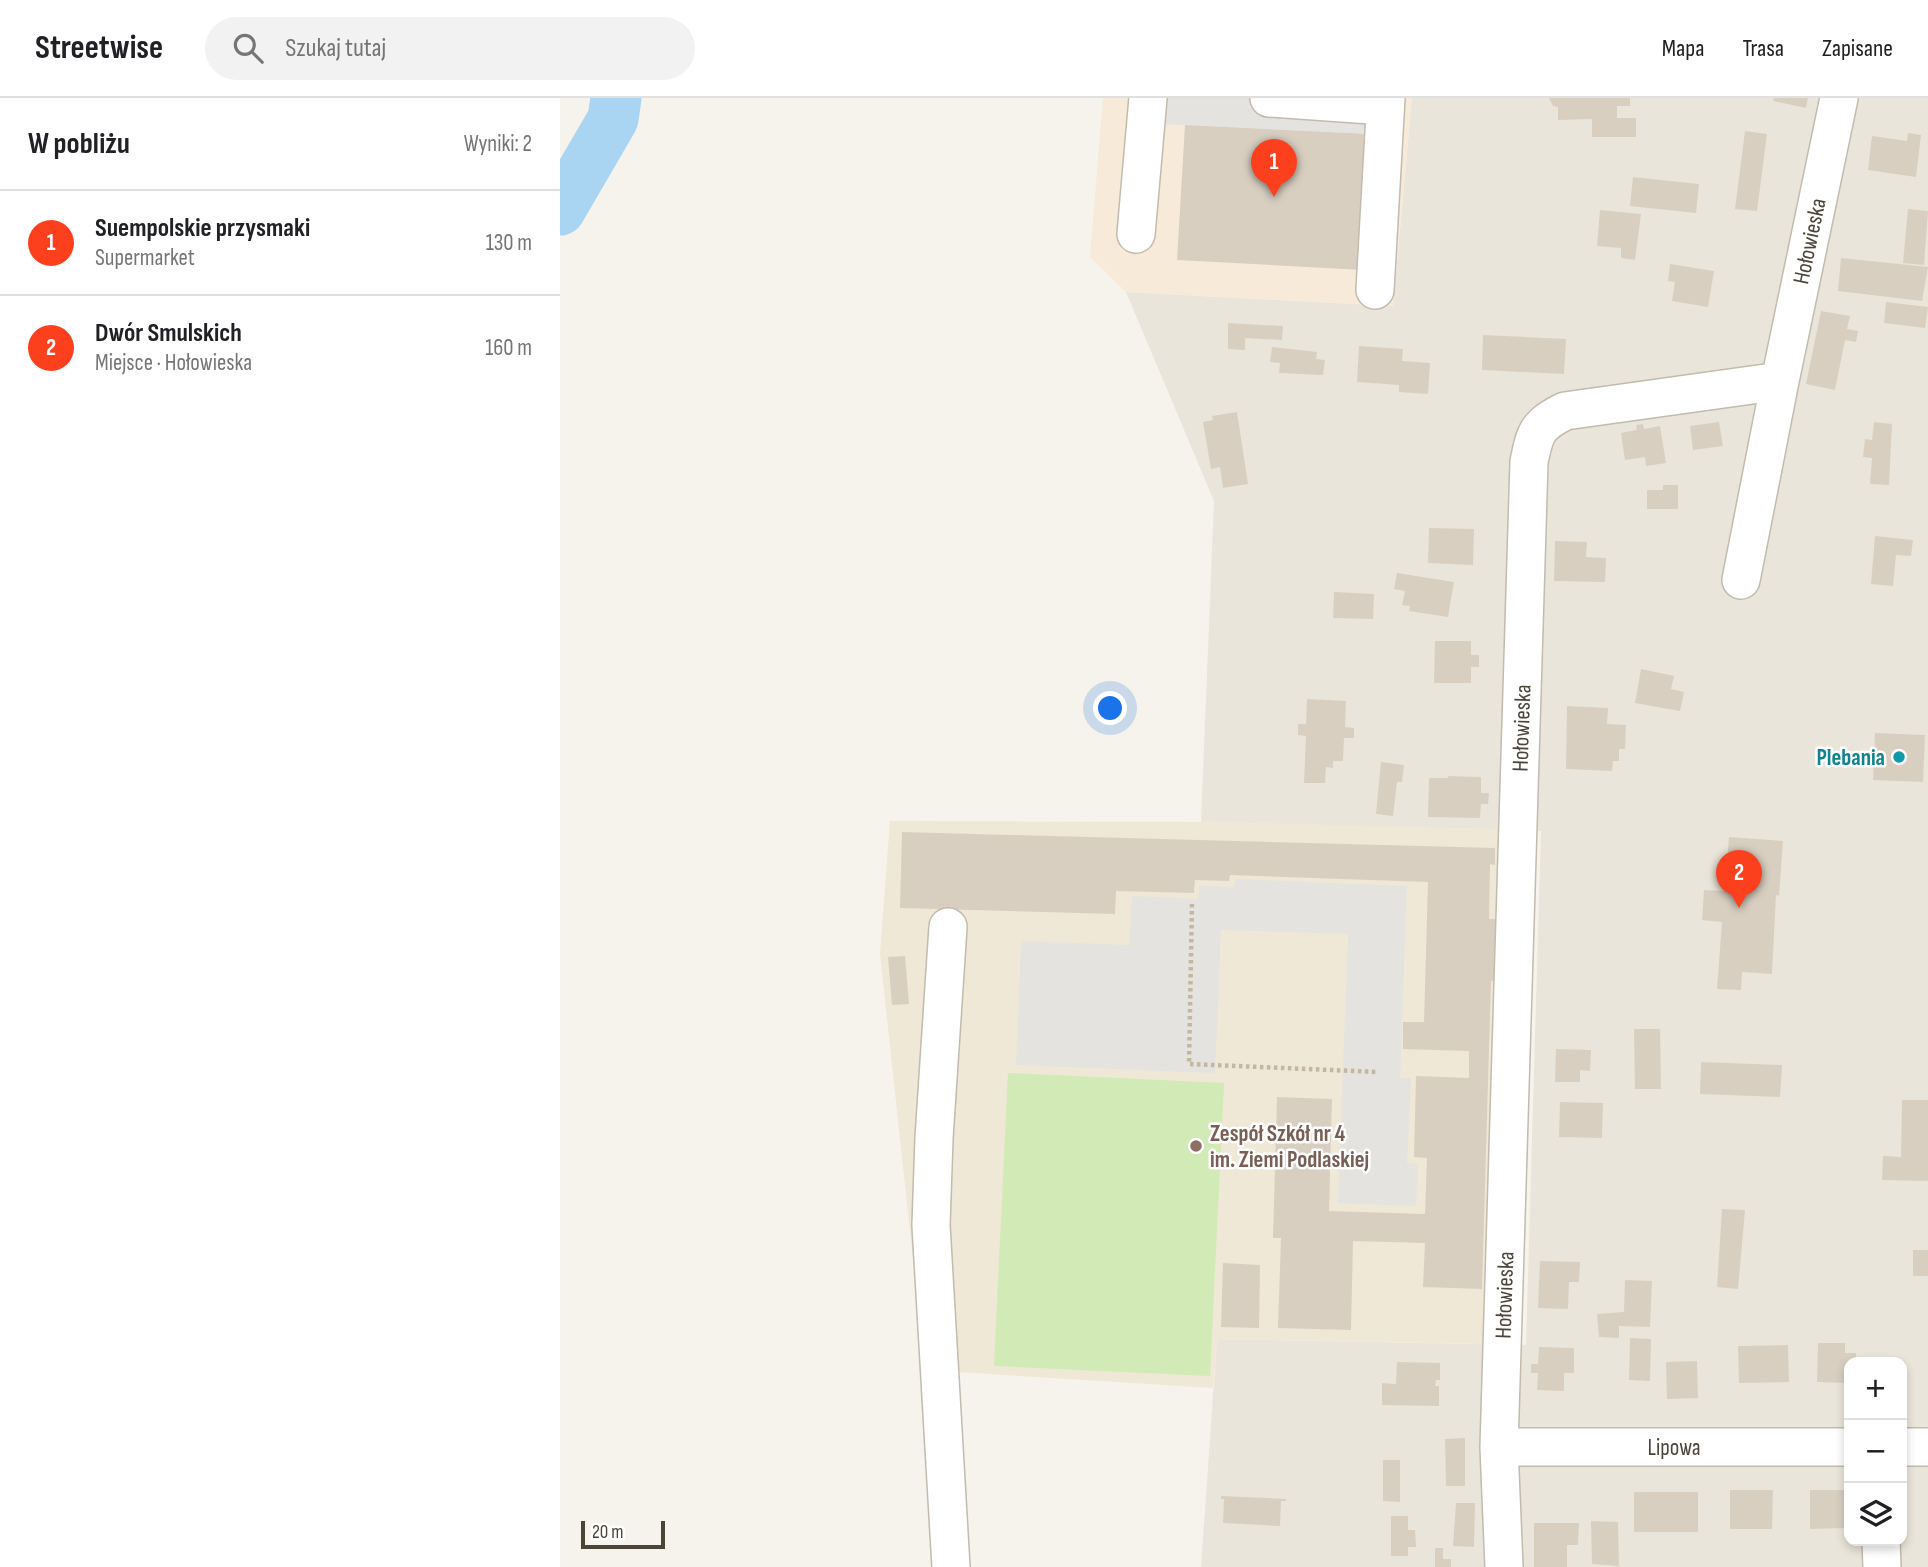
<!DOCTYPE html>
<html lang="pl">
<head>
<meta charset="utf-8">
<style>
  body { margin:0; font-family:"Sofia Sans Condensed",sans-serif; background:#f2f2f2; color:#202124 }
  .controls { position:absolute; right:21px; bottom:21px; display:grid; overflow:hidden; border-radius:14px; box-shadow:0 4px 10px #0003 }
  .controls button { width:63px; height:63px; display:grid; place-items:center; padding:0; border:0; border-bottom:2px solid #e0e0e0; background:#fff; color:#202124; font:35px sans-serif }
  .scale { position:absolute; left:21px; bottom:18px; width:84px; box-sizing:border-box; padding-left:7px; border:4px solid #4b4439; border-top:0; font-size:19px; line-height:24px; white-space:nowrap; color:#4b4439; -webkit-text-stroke:5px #fff; paint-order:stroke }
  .you { position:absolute; left:551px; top:611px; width:24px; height:24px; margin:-18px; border:5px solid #fff; border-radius:50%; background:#1a73e8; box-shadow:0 0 0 10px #1a73e833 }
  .badge { display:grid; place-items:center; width:46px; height:46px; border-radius:50%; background:#fc3f1d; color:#fff; font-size:23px; font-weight:700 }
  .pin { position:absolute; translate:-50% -58px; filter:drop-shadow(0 2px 4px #0008) }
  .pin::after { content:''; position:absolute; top:37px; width:24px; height:21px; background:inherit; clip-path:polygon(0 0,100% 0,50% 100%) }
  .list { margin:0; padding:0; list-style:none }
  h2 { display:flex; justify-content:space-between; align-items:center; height:91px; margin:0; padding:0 28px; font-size:30px }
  h2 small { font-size:23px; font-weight:400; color:#757577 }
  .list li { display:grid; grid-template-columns:46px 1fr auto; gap:21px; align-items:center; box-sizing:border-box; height:105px; padding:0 28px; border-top:2px solid #e0e0e0 }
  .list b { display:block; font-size:26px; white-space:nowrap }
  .list p { margin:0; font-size:23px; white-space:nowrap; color:#757577 }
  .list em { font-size:23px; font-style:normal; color:#757577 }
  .icon { flex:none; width:38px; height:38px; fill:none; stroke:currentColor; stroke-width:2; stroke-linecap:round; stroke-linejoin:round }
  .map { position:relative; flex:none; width:1368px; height:1469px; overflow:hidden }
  header { display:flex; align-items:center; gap:42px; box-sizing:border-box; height:98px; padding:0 35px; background:#fff; border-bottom:2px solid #e0e0e0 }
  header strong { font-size:33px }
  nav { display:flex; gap:38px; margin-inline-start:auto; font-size:24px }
  .search { width:490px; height:63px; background:#f2f2f2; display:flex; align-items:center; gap:18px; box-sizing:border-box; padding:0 24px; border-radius:38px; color:#757577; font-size:26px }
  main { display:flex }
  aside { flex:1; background:#fff }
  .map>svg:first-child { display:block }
</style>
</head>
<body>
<header>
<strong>Streetwise</strong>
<div class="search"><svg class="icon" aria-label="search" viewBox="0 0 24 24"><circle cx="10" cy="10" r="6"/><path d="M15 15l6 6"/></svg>Szukaj tutaj</div>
<nav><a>Mapa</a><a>Trasa</a><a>Zapisane</a></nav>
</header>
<main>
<aside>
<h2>W pobliżu<small>Wyniki: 2</small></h2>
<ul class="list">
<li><span class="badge">1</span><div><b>Suempolskie przysmaki</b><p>Supermarket</p></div><em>130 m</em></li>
<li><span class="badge">2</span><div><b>Dwór Smulskich</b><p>Miejsce · Hołowieska</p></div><em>160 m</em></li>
</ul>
</aside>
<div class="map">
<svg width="1368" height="1469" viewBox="0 0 1368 1469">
  <rect width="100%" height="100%" fill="#f6f3ec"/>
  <path fill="#eae5da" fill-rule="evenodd" d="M852,0H1368V1469H641L657,1241L966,1247L981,733L641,724L654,403L566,194L833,208ZM1289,1264H1342V1443H1289Z"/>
  <path fill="#f7ead8" d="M543,0H852L833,208L566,194L530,159Z"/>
  <path fill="#efe8d6" d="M330,723L641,724L942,731L925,1246L657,1241L653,1290L365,1272L320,856Z"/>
  <path fill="#d2eab5" d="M448,975L664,985L650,1278L434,1268Z"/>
  <path fill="#e5e3e0" d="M579,0H813L810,36L578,25Z
    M675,781L847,788L840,980H851L847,1065L858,1066L856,1108L778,1105L788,836L661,832L655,975L456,967L461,843L569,847L572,798L638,801L639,788L674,789Z"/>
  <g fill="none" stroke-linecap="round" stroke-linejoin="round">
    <path stroke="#a9d4f2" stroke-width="51" d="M0,112L53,21L56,0"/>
  </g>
  <path fill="#d8cfc1" d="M989,0H1070V8H1057V20H1076V39H1032V21L998,22V9L993,8Z
    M1214,0H1248L1246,10L1213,3Z
    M625,27L810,36L803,172L617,162Z
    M1185,33L1207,36L1197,113L1175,111Z
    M1348,35L1361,37L1356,79L1308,72L1312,38L1347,43Z
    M1073,79L1139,86L1136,115L1070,108Z
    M1348,111L1368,113L1364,167L1343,165Z
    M1040,112L1081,116L1075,162L1061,160V150L1037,148Z
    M1281,160L1368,169L1362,203L1278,193Z
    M1110,166L1154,173L1148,209L1112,203L1115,184L1108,183Z
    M1326,204L1368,209L1365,230L1324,225Z
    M1261,213L1290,218L1287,231L1298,233L1296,244L1285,242L1275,292L1246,286Z
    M668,225L723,228L722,242L685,240V252L668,251Z
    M923,237L1006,241L1004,276L922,272Z
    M799,248L843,251L842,263L870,265L868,296L839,294V287L797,284Z
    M712,249L757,254L756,261L765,262L763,277L719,275L720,265L710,264Z
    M677,314L688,386L663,390L660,369L651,371L643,324L653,322L652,318Z
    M1159,324L1163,348L1133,352L1130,328Z
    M1314,324L1332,326L1329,387L1310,386L1312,360L1303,359L1305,341L1312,342Z
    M1083,326L1084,331L1100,328L1106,365L1086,368L1085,359L1065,362L1061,335L1077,332L1076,327Z
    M1103,387H1118V411H1087V392H1103Z
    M869,430L914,431L913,467L868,465Z
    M1315,438L1353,442L1351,458L1336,457L1333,488L1311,486Z
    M995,443L1027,444L1026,459L1046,460L1045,484L994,483Z
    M837,475L894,484L888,519L849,513L850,508L842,507L845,493L834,491Z
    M774,494L814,496L813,521L773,520Z
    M875,543H911V557H919V569H911V585H874Z
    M1081,571L1114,578L1111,591L1124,594L1120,613L1075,605Z
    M747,601L786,603L785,629L794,630V640H784L783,663H773V670L766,669L765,685H744L746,638L738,637V626H746Z
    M1007,608L1048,610L1047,626L1066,627L1065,651H1059V663H1053L1052,673L1006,671Z
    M1315,635L1365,637L1363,684L1313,682Z
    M821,664L844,667L842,684H837L833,718L816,716Z
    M888,678L921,679V695H929L928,706H921L920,720L868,719L869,680H888Z
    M342,734L935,750V767L930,766L929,821H936L934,883H931L922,1191L863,1189L865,1145L793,1143L791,1232L718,1230L721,1140H713L717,999L772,1001L769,1113L865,1116L867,1060L854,1059L856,978L909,980V953L843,951V924H864L868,784L670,777L669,783L635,782L634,795L556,793L555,816L340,810Z
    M1169,739L1223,743L1219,798L1216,797L1212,876L1182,874L1181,892L1157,891L1162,824L1142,822L1144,792L1165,793Z
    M345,858L349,906L332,907L328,859Z
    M1074,931H1100L1101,991H1075Z
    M996,951L1031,952L1030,973L1020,972V984H995Z
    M1141,964L1222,967L1220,999L1140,996Z
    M1342,1002H1368V1083L1322,1082L1323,1058L1341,1059Z
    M1000,1004L1043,1005L1042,1040L999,1039Z
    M1162,1111L1185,1112L1178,1191L1157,1189Z
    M1353,1152H1368V1178H1353Z
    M980,1163L1020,1164L1019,1184H1009L1008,1211L978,1210Z
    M663,1165L700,1167L699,1230L661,1229Z
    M1065,1182L1092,1183L1090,1229L1059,1228V1240L1039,1239L1037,1216L1064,1214Z
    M1070,1240L1091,1241L1090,1283L1069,1282Z
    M1258,1245H1285V1255H1296V1264H1289V1285L1257,1284Z
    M1228,1247L1229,1284L1179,1285L1178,1248Z
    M979,1249L1014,1250V1275H1004V1293L977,1292L978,1275H971V1266H978Z
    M1137,1263L1138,1300L1107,1301L1106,1264Z
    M837,1264L880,1265V1282H876L875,1288H879V1308L822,1307V1285L836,1286Z
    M905,1340V1388H886L885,1341Z
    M823,1362H840V1404L823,1403Z
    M1170,1392H1213L1212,1431H1170Z
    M1250,1392H1286L1287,1430L1250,1431Z
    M1074,1394H1138V1434H1074Z
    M661,1398L726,1401V1403H721L720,1428L663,1425L664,1401H661Z
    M896,1405H915L914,1449L893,1448Z
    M831,1418H848V1432H855L856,1449H848V1458H831Z
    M1031,1423L1058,1424L1059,1468L1032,1466Z
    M974,1425H1019L1018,1447H1007V1469H974Z
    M875,1450H883V1461H891V1469H875Z"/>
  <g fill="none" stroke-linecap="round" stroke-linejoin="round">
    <g stroke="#c2bbae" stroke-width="40">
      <path id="minor" d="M709,0L825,8
        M576,136L588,0
        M815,192L826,0
        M1181,482L1220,283
        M388,829L374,1040L371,1127L391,1469
        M939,1349H1289
        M1342,1349H1368
        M1321,1443L1322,1469
        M944,1469L939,1349L969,364C975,334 977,327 1005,313L1220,283L1279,0"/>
    </g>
    <path stroke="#c4b79f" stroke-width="4.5" stroke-dasharray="3.5 3.5" stroke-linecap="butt" d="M632,806L629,966L818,974"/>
    <use href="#minor" stroke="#fff" stroke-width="37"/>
  </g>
  <circle fill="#0f9aa8" stroke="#fff" stroke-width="2.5" cx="1339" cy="659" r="7"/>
  <circle fill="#8d6e63" stroke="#fff" stroke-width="2.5" cx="636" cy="1048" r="7"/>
  <g text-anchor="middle" stroke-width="5" stroke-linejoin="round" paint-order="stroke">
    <g font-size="23" fill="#4b4439" stroke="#fff">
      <text transform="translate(1249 143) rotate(-78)" y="8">Hołowieska</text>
      <text transform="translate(961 630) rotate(-88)" y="8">Hołowieska</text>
      <text transform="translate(944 1197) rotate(-88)" y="8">Hołowieska</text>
      <text x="1114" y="1357">Lipowa</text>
    </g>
    <g font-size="23" font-weight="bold" fill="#0d838f" stroke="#fff" text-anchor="end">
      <text x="1325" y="667">Plebania</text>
    </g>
    <g font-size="23" font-weight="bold" fill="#785e54" stroke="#fff" text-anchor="start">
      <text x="650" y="1043">Zespół Szkół nr 4<tspan x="650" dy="26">im. Ziemi Podlaskiej</tspan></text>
    </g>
  </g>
</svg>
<div class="controls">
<button>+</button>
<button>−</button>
<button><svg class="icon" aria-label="layers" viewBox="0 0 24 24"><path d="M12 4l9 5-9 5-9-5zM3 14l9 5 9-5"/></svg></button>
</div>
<div class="scale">20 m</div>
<div class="you"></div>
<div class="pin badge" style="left:714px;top:99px">1</div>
<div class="pin badge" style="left:1179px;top:810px">2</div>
</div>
</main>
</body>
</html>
